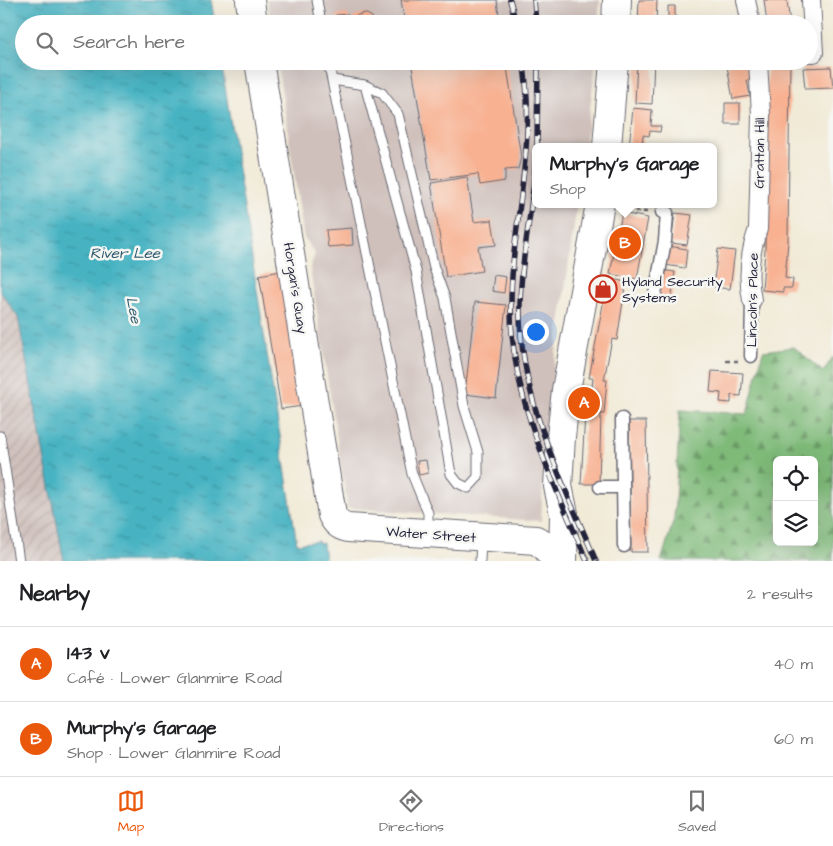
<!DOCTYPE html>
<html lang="en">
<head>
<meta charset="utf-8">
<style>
  body { margin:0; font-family:"Architects Daughter",sans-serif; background:#f2f2f2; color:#202124 }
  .controls { position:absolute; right:15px; bottom:15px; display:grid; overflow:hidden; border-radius:8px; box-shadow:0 5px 20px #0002 }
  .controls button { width:45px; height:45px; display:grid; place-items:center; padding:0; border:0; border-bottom:1px solid #e0e0e0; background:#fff; color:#202124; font:25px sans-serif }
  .you { position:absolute; left:535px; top:331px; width:18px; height:18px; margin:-12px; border:4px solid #fff; border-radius:50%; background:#1a73e8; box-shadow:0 0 0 8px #1a73e833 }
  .badge { display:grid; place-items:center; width:32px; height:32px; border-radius:50%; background:#ea580c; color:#fff; font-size:16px; font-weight:700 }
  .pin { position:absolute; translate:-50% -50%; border:2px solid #fff; box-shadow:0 1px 5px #0006 }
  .popup { position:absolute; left:532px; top:143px; width:185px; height:65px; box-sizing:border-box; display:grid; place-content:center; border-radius:8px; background:#fff; filter:drop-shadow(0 1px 4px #0005); font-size:16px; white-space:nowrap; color:#757577 }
  .popup b { font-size:19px; color:#202124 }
  .popup::after { content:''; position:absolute; left:50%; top:100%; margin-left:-10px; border:10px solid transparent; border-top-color:#fff }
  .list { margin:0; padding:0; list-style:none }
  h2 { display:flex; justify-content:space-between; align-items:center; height:65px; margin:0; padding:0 20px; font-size:21px }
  h2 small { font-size:16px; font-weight:400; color:#757577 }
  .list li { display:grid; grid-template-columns:32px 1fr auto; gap:15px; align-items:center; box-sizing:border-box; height:75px; padding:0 20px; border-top:1px solid #e0e0e0 }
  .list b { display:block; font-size:19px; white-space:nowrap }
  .list p { margin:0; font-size:16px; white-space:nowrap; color:#757577 }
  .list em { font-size:16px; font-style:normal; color:#757577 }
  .icon { flex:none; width:28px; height:28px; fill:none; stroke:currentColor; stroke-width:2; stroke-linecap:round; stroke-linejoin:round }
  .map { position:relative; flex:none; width:833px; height:561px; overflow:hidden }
  .search { position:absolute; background:#fff; box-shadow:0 5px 20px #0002; left:15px; right:15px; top:15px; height:55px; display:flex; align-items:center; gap:12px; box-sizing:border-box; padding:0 18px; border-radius:28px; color:#757577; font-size:19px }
  .sheet { height:215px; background:#fff }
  nav { display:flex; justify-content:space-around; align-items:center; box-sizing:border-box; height:70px; border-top:1px solid #e0e0e0; background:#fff; font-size:14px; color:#757577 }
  nav a { display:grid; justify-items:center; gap:2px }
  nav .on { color:#ea580c }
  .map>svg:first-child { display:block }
</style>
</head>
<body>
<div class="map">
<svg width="833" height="561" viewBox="0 0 833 561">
  <defs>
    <pattern id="industrial-furrows" width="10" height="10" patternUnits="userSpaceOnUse" patternTransform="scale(1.25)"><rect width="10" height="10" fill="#cfc0bb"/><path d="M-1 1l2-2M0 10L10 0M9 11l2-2" fill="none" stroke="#b1a5a2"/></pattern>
    <pattern id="forest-firs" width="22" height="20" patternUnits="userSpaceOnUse" patternTransform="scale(1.25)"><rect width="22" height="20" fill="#7fba79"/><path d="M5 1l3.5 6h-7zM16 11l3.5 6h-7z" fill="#689764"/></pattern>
    <pattern id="water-ripples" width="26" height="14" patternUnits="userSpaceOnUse" patternTransform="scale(1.25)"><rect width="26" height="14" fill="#46b3c2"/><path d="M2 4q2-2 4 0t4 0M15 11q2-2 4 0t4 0" fill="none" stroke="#3a919f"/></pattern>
  </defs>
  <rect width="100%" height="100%" fill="#f6f6f2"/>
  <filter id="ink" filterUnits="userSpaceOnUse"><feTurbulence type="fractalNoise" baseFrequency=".02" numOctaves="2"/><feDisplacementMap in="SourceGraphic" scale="10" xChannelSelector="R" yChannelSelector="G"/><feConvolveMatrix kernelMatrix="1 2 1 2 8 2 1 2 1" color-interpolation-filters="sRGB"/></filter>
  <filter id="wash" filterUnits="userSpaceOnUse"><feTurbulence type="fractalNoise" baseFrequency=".0096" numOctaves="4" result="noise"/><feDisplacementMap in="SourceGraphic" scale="20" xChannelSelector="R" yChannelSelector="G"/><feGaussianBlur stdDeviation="1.12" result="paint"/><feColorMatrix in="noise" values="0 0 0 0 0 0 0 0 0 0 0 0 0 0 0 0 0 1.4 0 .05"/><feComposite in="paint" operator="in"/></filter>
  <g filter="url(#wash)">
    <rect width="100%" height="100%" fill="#f1ead7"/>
    <path fill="url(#industrial-furrows)" d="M0,291L18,317L64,561H0Z"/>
    <path fill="#cfc0bb" d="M267,0H600L598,24H271Z
      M277,61H596L585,147H536V204H577L546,423L541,521L348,508L310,268L315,254L304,238Z"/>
    <path fill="url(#forest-firs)" stroke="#506e5a" fill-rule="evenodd" d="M794,347L823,372L833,357V561H661L674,519L680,410L747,414L763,351ZM777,460H814V542H777Z"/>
    <path fill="url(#water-ripples)" stroke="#346a7e" d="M0,0H211L215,24H24V61H221L297,544L318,541L319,544L323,543L325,561H64L18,317L0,291Z"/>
    <g id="blocks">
      <path fill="#f8b191" d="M401,0H497L500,24H405Z
        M639,0H657L656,24H638Z
        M764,0H787L790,24H767Z
        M668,6H675V20L668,19Z
        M365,13L372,17L376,24H338L336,15L348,14L349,21L358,15Z
        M411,61H506L521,157L518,169L505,170V181L480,185L478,174L431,180Z
        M637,61H654L652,104L635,103Z
        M726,61H745L746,67L751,66L753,79L747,80L750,96L733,99Z
        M767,61H790L788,242L785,278L793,279L792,288H783V292L762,290L765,250Z
        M831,67L833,88L805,89L803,68Z
        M725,103H740V124H725Z
        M633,108L652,110L651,126H661L660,132L650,131L649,136L643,135L642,147H629Z
        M467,177L474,222L492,220L496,245L478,247L482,271L446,277L431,183Z
        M622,213L648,218L637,279L610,274Z
        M675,213L692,215L687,245L671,243Z
        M352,228L353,245L328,247L326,230Z
        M668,246L687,249L685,268L665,265Z
        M718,249L735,251L730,289L713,287Z
        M662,270L675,272L671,301L658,300Z
        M281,271L303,406L281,409L259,275Z
        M494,275L506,277L504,293L492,291Z
        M608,278L626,282L617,340L612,339L604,380H607L604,414H601L599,484H581L586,396H591L593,378H589Z
        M475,302L506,305L496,398L465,394Z
        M712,371L743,373L741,396L731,395V403L720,402L721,393L710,392Z
        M629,421H646L648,552H631Z
        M426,460L428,473L419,475L417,461Z"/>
    </g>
  </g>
  <g filter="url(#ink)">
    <use href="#blocks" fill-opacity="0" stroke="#6a6872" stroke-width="1"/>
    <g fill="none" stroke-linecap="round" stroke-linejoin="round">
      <g stroke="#6a6872" stroke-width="11">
        <path id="service" d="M317,0L321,24
          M328,61L412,474L428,513V531
          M332,80L365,85L416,271L451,474L458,483L468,488L478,477V452L464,406L445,298L434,268L398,114L382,93L365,85
          M0,436L19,561
          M480,561L481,540"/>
      </g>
      <g stroke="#6a6872" stroke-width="15">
        <path id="pedestrian" d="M655,294L665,241L667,213L662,212
          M751,356L752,300
          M622,419L624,546
          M600,487H622"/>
      </g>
      <g stroke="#6a6872" stroke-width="20">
        <path id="minor" d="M746,0L751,24
          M809,53H814L811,0
          M752,300C747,277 750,252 758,229L761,115L758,61"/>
      </g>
      <g stroke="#6a6872" stroke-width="30">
        <path id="trunk" d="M250,0L253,24
          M616,24L617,0
          M259,61L332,515C336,523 340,526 348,528L536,540L546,547L556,561
          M607,147L614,61
          M563,561L564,514L558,486L561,437L566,390L600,204"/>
      </g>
      <path stroke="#6a6872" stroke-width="2.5" stroke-dasharray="4 4" stroke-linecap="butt" d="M619,210L648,212
        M726,361H740"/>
      <use href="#service" stroke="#fff" stroke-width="9"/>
      <use href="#pedestrian" stroke="#fff" stroke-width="12"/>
      <use href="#minor" stroke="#fff" stroke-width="18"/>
      <use href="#trunk" stroke="#fff" stroke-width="28"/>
      <g stroke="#22223b" stroke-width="5.5">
        <path id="rail" d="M510,0L516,24
          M534,0L536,24
          M523,61C538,145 510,227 511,310C511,398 553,481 587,561
          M537,147L538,61
          M536,156C534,206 521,254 520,304C518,395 561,479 596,561"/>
      </g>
      <use href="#rail" stroke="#f6f6f2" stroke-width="4" stroke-dasharray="11" stroke-linecap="butt"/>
    </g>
  </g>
  <defs>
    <g id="shop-ring" transform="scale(1.4375)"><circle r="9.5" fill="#f6f6f2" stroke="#c8321e" stroke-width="1.5"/><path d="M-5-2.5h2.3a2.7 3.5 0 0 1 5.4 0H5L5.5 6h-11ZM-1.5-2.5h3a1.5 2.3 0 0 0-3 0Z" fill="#c8321e"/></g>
  </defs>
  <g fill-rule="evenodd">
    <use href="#shop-ring" x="603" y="289"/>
  </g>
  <g text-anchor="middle" stroke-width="5" stroke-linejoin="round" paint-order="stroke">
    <g font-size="14" fill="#22223b" stroke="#f6f6f2">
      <text transform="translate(759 153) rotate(-89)" y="5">Grattan Hill</text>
      <text transform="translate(296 288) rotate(81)" y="5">Horgan's Quay</text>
      <text transform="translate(752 300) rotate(-89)" y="5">Lincoln's Place</text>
      <text transform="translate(431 534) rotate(4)" y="5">Water Street</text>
    </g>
    <g font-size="14" fill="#22223b" stroke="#f6f6f2" text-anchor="start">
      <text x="622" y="286">Hyland Security<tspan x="622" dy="16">Systems</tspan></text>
    </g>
    <g font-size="15" font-style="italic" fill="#305c71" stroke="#f6f6f2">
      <text x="125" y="258">River Lee</text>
      <text transform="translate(134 310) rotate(79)" y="5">Lee</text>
    </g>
  </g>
</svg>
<div class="controls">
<button><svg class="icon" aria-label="locate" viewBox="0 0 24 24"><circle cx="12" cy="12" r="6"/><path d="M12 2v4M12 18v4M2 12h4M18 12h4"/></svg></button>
<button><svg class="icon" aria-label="layers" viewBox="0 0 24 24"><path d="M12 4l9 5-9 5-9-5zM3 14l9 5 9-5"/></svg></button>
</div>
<div class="you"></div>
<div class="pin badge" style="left:584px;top:403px">A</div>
<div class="pin badge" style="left:625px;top:243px">B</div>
<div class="popup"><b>Murphy's Garage</b>Shop</div>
<div class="search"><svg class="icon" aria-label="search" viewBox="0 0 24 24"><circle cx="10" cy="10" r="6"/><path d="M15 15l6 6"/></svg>Search here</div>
</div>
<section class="sheet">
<h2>Nearby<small>2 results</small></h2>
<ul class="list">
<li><span class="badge">A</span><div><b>143 v</b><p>Café · Lower Glanmire Road</p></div><em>40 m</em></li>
<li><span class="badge">B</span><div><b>Murphy's Garage</b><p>Shop · Lower Glanmire Road</p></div><em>60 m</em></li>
</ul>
</section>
<nav>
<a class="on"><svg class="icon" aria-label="map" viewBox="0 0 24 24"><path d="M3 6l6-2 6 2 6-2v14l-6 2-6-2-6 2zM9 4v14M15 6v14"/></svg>Map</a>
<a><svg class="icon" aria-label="directions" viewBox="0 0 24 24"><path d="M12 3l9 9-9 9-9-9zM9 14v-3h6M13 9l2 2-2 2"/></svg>Directions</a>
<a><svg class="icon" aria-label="saved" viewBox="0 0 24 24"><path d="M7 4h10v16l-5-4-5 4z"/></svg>Saved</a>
</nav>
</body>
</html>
